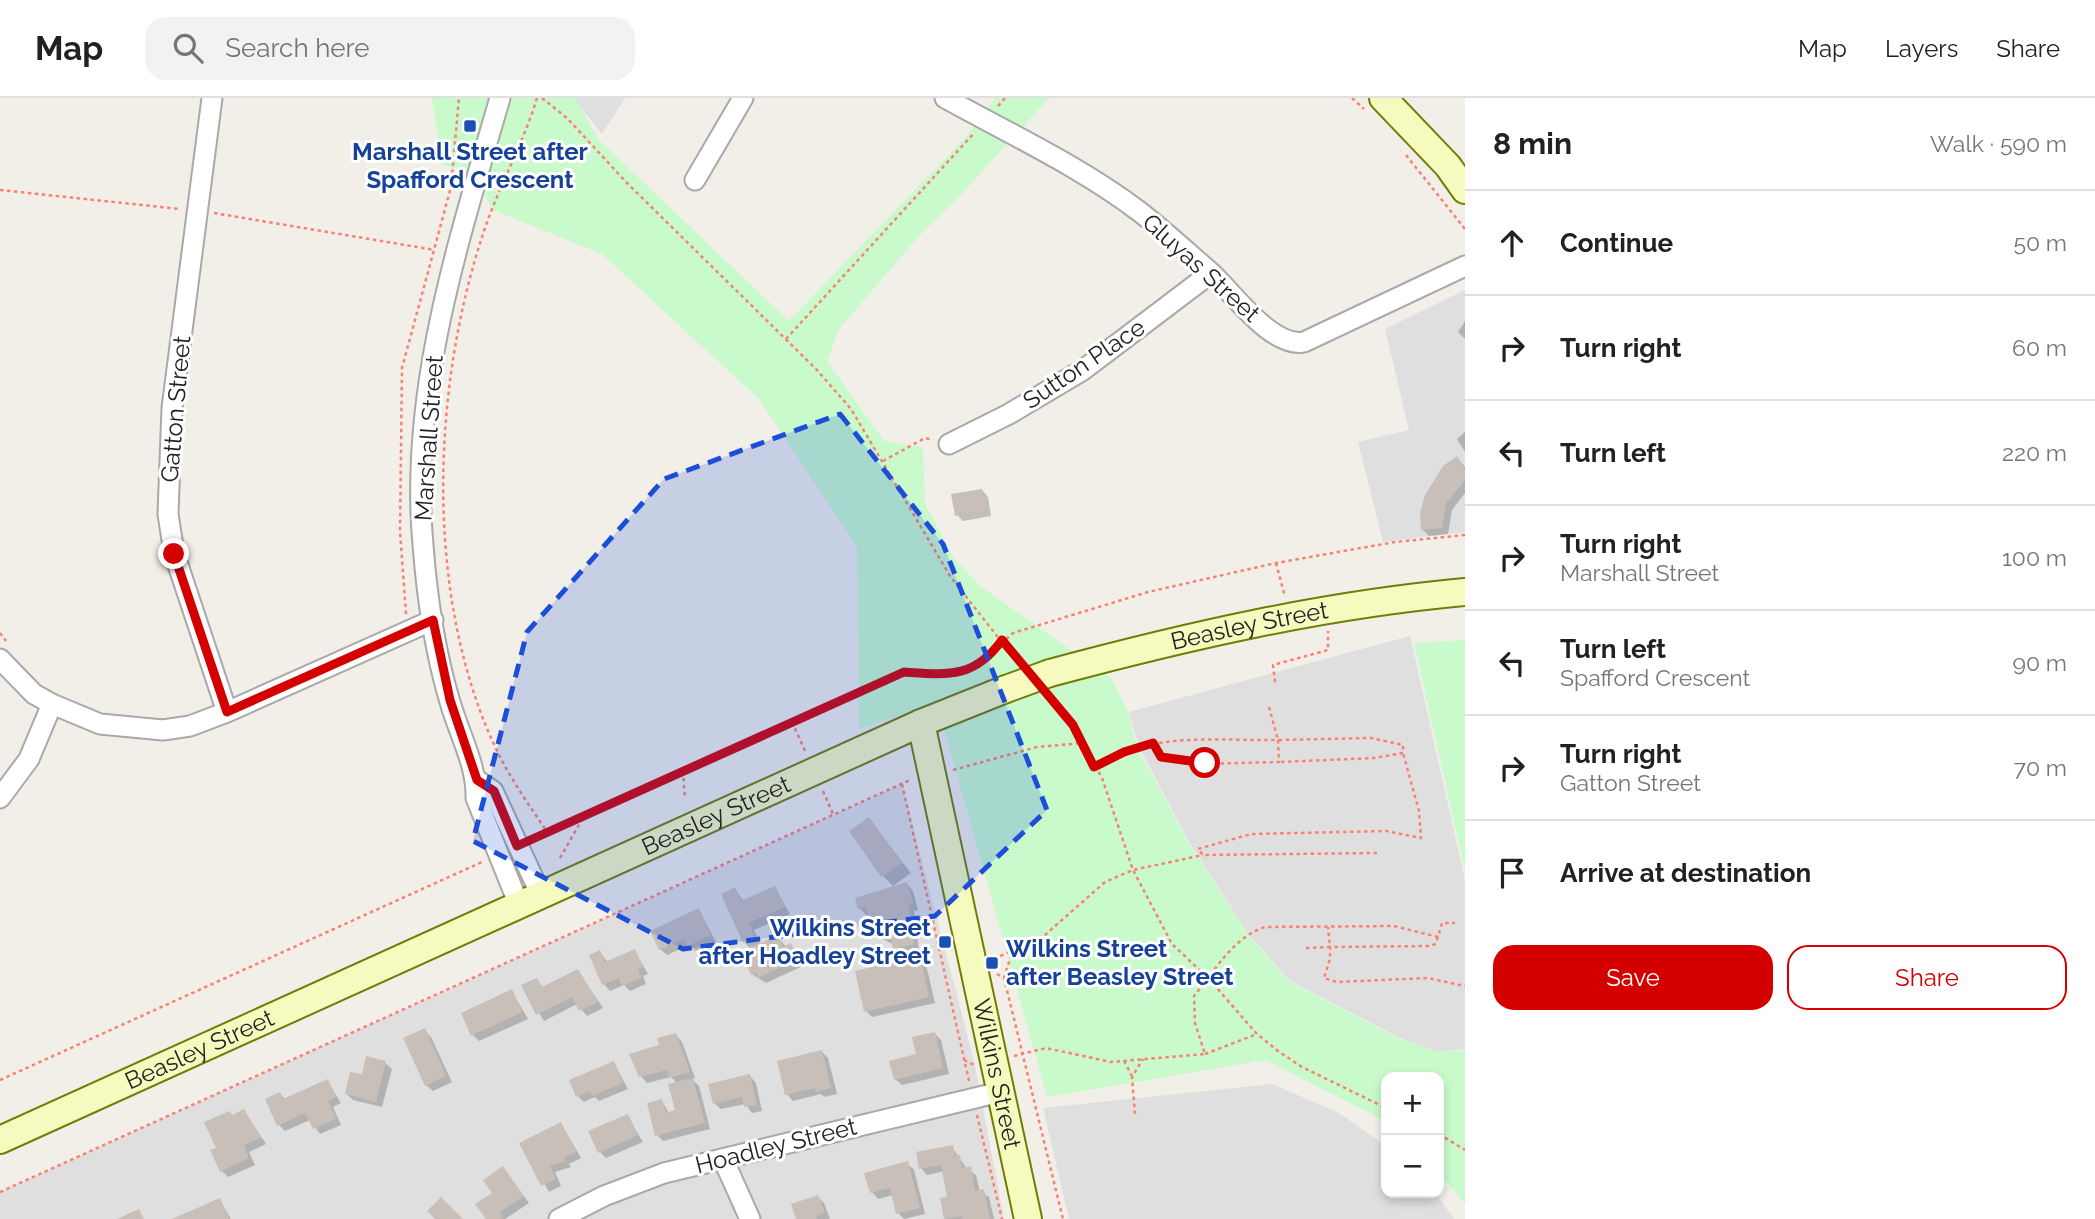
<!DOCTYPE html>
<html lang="en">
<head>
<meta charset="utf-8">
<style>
  body { margin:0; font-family:Raleway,sans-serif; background:#f2f2f2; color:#202124 }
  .controls { position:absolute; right:21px; bottom:21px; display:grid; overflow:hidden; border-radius:14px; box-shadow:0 4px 10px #0003 }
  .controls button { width:63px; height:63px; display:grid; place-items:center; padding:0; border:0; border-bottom:2px solid #e0e0e0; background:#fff; color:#202124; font:35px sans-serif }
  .stop { position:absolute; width:21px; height:21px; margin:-16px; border:5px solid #d40000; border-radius:50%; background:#fff }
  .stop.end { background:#d40000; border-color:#fff; box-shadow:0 2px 7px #0008 }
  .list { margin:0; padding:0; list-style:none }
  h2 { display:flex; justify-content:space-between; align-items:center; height:91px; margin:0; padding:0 28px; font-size:30px }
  h2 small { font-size:23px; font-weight:400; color:#757577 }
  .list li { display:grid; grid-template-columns:46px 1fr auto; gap:21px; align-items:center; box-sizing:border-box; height:105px; padding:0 28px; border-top:2px solid #e0e0e0 }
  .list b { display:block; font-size:26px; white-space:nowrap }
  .list p { margin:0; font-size:23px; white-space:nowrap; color:#757577 }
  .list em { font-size:23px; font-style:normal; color:#757577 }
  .actions { display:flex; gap:14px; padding:21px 28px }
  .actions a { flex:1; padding:16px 0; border:2px solid #d40000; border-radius:21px; text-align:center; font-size:24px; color:#d40000 }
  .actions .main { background:#d40000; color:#fff }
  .icon { flex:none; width:38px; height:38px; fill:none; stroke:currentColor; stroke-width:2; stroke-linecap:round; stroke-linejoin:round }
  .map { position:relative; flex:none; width:1465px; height:1121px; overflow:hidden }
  header { display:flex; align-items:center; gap:42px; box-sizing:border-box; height:98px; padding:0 35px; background:#fff; border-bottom:2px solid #e0e0e0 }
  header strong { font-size:33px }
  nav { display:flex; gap:38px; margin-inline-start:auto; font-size:24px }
  .search { width:490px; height:63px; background:#f2f2f2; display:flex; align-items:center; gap:18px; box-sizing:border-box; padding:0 24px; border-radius:21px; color:#757577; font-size:26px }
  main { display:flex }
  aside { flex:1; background:#fff }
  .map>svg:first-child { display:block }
</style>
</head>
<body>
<header>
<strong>Map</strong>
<div class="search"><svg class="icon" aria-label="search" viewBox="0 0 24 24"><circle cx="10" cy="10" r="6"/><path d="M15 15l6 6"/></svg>Search here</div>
<nav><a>Map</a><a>Layers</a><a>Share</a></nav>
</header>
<main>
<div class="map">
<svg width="1465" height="1121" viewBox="0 0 1465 1121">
  <rect width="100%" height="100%" fill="#f2efe9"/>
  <path fill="#e0dfdf" d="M573,0H625L602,36Z
    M1465,192V434L1383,444L1358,344L1409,332L1385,231Z
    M1410,538L1465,782V951L1437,954L1400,940L1290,883L1248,836L1189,744L1139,649L1129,614Z
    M902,686L975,967L1004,1121H0V1094Z
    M1272,986L1339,1015L1386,1048V1095H1435L1454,1121H1069L1043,1010Z"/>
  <path fill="#c8facc" d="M432,0H575L599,42L789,223L964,41L995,0H1049L959,99L919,138L839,231L827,263L884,343L923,349L925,405L953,459L980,488L1112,581L1128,614L1137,649L1188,744L1248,837L1290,884L1400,941L1438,954L1465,952V1106L1439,1075V979H1386V1027L1375,1018L1266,962L1047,999L937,605L859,631L857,449L759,301L602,156L493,112L471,73L442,67Z
    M1465,542V774L1414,545Z"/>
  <path fill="#0003" d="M1465,223V241L1458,234Z
    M1465,334V354L1457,341Z
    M1457,360L1465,369V395L1452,412L1448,436L1429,438L1422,431Z
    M982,392L988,399L991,418L963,423L957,417Z
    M869,721L911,775L893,788L883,778Z
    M907,786L913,793L918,812L914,813L919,852L901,857L894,847L874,836L870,816L866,817L860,810Z
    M775,790L790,816L754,832L761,847L778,839L786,849L791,847L803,868L766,885L752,876L751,851L744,844L735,791L744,804Z
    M699,812L716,844L695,853L689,847L667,857L660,851Z
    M600,854L608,865L635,854L648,876L643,878L646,886L630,893L624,887L610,893L604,886L592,858Z
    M919,860L926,866L935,905L872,919L866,913Z
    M578,873L603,910L587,918L577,906L544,923L523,888L536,882L544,890Z
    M512,894L528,921L479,943L473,937Z
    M425,933L431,939L452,984L433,993L426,987Z
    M934,935L941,942L949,976L902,987L895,981L919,957Z
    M676,937L682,944L695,980L692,981L699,988L710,1031L663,1043L657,1037L662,1003L669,1015L677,1014L678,986L671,979L647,985L641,978L661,948Z
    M822,954L828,960L837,996L824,999L821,996L793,1003L787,996Z
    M385,965L392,971L382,1009L353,1002L347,996L363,979Z
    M614,965L628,991L599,1003L595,999L584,1004L578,998Z
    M750,978L756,985L762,1013L752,1015L745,1006L721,1011L714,1005Z
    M327,983L341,1005L333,1009L341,1027L320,1036L310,1022L285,1033L279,1027L280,996L286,1002Z
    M244,1013L266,1046L249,1054L255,1067L228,1079L222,1073L218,1051L233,1018Z
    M627,1018L643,1044L606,1060L600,1054Z
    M561,1026L581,1060L569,1066L571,1069L555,1074L561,1088L549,1094L522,1045Z
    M952,1049L967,1071L976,1077L980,1094L989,1099L994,1121H946L942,1102L949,1100L944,1073L927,1077L921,1070Z
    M907,1065L914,1072L925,1116L904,1121L898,1115L893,1097L878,1101L872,1094Z
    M503,1070L529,1105L505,1121H488Z
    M818,1099L824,1105L830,1121H798Z
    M220,1103L231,1121H177Z"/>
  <path fill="#c7bfb8" d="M1457,358L1465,371V383L1446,405L1442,430L1421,432L1420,415L1425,397L1443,368Z
    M982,391L986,412L955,418L951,396Z
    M869,719L902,765L881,779L849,733Z
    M907,784L913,806L909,807L914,846L893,851L891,841L884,842L882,834L873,837L866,809L858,811L855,800Z
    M775,788L785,809L749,825L755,840L743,845L721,796L735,789L741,803Z
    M699,810L711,837L688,848L684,841L659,852L650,833Z
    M778,837L783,849L791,845L798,861L758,880L756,875L751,877L743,860L748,857L745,852Z
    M635,851L643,869L638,871L641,880L622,888L619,880L602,887L589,857L600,852L605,864Z
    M920,858L929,899L864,914L855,873Z
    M578,871L598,904L579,913L572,899L536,917L521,887L537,880L542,889Z
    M512,891L522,914L471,938L461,915Z
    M425,930L446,978L425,988L403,940Z
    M935,934L943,970L894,982L889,963L916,956L912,939Z
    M676,935L690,974L669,980L667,972L639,979L629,956L659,947L657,940Z
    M822,952L831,990L816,994L815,990L785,997L777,963Z
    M366,958L386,963L376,1004L345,996L350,974L362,976Z
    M614,963L623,985L592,998L590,993L576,999L569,982Z
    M750,976L757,1007L744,1009L742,999L713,1006L708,986Z
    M693,980L705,1025L655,1038L647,1005L662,1001L666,1015L675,1012L668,986Z
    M328,981L336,999L328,1003L336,1021L313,1031L305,1015L277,1028L265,1001L280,994L283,1001Z
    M244,1011L261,1040L244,1047L249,1060L220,1074L210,1052L216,1050L204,1024L230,1013L232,1017Z
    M628,1016L638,1037L598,1055L588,1033Z
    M561,1024L576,1054L564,1060L566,1063L550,1068L556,1081L541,1088L519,1045Z
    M953,1047L955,1058L960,1057L962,1070L971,1068L975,1093L984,1091L990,1121H963L962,1118L944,1121L940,1100L947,1099L941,1067L919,1071L916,1054Z
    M908,1063L920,1110L896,1116L890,1090L870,1095L864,1075Z
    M503,1068L524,1098L500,1114L503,1119L499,1121H486L475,1106L492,1095L483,1082Z
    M818,1097L825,1114L816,1118L817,1121H796L791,1106Z
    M441,1099L463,1121H435L427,1113Z
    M220,1100L229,1121H172Z
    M139,1111L144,1121H117Z"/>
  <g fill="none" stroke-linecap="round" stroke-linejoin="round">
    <g stroke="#a9a9a9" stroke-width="23">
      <path id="street" d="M212,0L172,310L168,416L174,455L227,614
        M500,0C458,145 409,294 423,447C427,499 435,554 450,604C459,636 477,667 476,700L519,807
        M945,0C1010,36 1081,69 1140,114C1163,132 1186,153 1209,173C1233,194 1271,250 1304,244L1465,168
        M695,82L743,0
        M949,346L1009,316L1083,272L1211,175
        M0,561L34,596L52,606L100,626L163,632L190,628L227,614L433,522
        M477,682L493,693L541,797
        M0,700L29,661L52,606
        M723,1061L750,1121
        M559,1121L604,1098L664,1075L1000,994"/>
    </g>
    <g stroke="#707d05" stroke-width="30">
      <g id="secondary">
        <path d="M1383,0L1448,68L1465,92"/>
        <path id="s1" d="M1050,575C1188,538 1323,507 1465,494"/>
        <path id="s2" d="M921,625L1028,1121"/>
        <path id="s3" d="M0,1042L921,625L1006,591"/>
      </g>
    </g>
    <path stroke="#fa8072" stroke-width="2.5" stroke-dasharray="3.5 3.5" stroke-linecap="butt" d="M537,0C523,46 499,88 484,133C431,291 424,500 497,653C511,682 530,708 547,734
      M542,0L567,20L626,84L816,271L851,311L950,478L1018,565
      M1352,0L1364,11
      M998,8L1005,0
      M1406,57L1465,131
      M0,92L180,111
      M214,115L435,152
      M786,241L975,34
      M883,363L925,340L933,342
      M1276,465L1285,499
      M406,516L400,433L402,270L451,89L459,0
      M0,535L6,543
      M1275,584L1273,567L1328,552V533
      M1048,599L1073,627L1102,680L1133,772L1172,846L1208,880L1257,936L1278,953L1302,969L1386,1010
      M1269,609L1278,642L1371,640L1403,647V655L1374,660L1280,664
      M792,624L806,655
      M1094,669C1147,633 1217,643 1278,642L1279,664L1201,666L1161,659L1153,645
      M953,672L1037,649L1083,645
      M683,673L685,701
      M902,686L969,983
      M823,693L833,716
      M536,740L904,574L950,577L975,569L1013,535L1148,494L1276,465L1395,444L1465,437
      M1377,755L1203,757L1198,751L1251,736L1386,733L1421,740L1419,713L1403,655
      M560,760L584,718
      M1438,839L1435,846L1430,848L1330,849V861L1324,880L1337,884L1428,880L1465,888
      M1306,850L1330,849L1328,829
      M994,861L1045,837L1105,784L1133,772L1203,757
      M997,876L1004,880L1063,1121
      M1004,880L1012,854
      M1205,956L1257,936
      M1014,958L1046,950L1111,964L1205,956L1195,925L1194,898C1215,873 1232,840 1265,829L1394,828L1438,839L1442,825H1455
      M964,962L974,967
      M1124,963L1132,978
      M0,982L482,764
      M1135,1016L1132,979L1143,961
      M977,1017L1002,1121
      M1439,1036L1465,1052
      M0,1094L910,682"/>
    <use href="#street" stroke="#fff" stroke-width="19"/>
    <use href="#secondary" stroke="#f7fabf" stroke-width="26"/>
    <g stroke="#707d05" stroke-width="30" stroke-linecap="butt">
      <path id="secondary-bridge" d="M1006,591L1050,575"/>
    </g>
    <use href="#secondary-bridge" stroke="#f7fabf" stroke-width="26"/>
  </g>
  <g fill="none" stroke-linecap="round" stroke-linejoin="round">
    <path stroke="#d40000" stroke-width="9" d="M174,456L227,614L433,522L450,602L477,682L494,693L517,748L904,574C947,577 974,581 1002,542L1073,627L1094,669L1124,654L1153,645L1161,659L1205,665"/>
  </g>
  <path fill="#1d4ed8" fill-opacity="0.2" stroke="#1d4ed8" stroke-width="5" stroke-dasharray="14 9" stroke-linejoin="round" d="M840,316L943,446L1047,712L935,818L683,851L473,743L527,534L664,381Z"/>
  <g fill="#1a4fb4" stroke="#fff" stroke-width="2.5">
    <rect x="463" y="21" width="14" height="14" rx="3.5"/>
    <rect x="938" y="837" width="14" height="14" rx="3.5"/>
    <rect x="985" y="858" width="14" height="14" rx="3.5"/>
  </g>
  <g text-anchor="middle" stroke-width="6" stroke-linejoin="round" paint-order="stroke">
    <g font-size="24" font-weight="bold" fill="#164399" stroke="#fff">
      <text x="470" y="62">Marshall Street after<tspan x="470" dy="28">Spafford Crescent</tspan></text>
      <text x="931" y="838" text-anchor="end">Wilkins Street<tspan x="931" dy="28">after Hoadley Street</tspan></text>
      <text x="1006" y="859" text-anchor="start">Wilkins Street<tspan x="1006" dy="28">after Beasley Street</tspan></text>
    </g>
    <g font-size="24" fill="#222" stroke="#fff">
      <text transform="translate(1201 170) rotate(42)" y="8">Gluyas Street</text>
      <text transform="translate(1084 266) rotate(-34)" y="8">Sutton Place</text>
      <text transform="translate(176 311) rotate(-85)" y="8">Gatton Street</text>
      <text transform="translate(429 340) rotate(-86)" y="8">Marshall Street</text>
      <text dy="8" stroke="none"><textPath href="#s1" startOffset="205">Beasley Street</textPath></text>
      <text dy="8" stroke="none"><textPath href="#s3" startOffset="786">Beasley Street</textPath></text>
      <text dy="8" stroke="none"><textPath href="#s3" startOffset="219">Beasley Street</textPath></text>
      <text dy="8" stroke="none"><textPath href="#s2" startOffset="359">Wilkins Street</textPath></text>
      <text transform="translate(776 1048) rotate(-14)" y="8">Hoadley Street</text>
    </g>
  </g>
</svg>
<div class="controls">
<button>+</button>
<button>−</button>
</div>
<div class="stop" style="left:1205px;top:665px"></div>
<div class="stop end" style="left:174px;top:456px"></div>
</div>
<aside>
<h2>8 min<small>Walk · 590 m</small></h2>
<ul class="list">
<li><svg class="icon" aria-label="ahead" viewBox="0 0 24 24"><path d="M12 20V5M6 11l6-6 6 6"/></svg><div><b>Continue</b></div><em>50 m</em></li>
<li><svg class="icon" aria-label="right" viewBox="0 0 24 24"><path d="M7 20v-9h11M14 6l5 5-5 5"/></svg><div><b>Turn right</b></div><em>60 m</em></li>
<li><svg class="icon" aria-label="left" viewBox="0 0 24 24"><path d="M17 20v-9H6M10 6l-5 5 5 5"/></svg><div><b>Turn left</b></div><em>220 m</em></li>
<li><svg class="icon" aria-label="right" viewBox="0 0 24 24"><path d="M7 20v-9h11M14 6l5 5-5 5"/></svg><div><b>Turn right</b><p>Marshall Street</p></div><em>100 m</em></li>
<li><svg class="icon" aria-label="left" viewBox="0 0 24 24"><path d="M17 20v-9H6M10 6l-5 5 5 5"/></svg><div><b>Turn left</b><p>Spafford Crescent</p></div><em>90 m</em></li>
<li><svg class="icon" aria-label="right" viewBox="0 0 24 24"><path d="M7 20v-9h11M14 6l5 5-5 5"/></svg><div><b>Turn right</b><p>Gatton Street</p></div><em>70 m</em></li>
<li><svg class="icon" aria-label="arrive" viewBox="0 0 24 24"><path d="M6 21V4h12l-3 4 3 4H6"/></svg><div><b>Arrive at destination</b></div></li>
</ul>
<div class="actions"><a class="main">Save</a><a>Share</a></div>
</aside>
</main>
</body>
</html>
